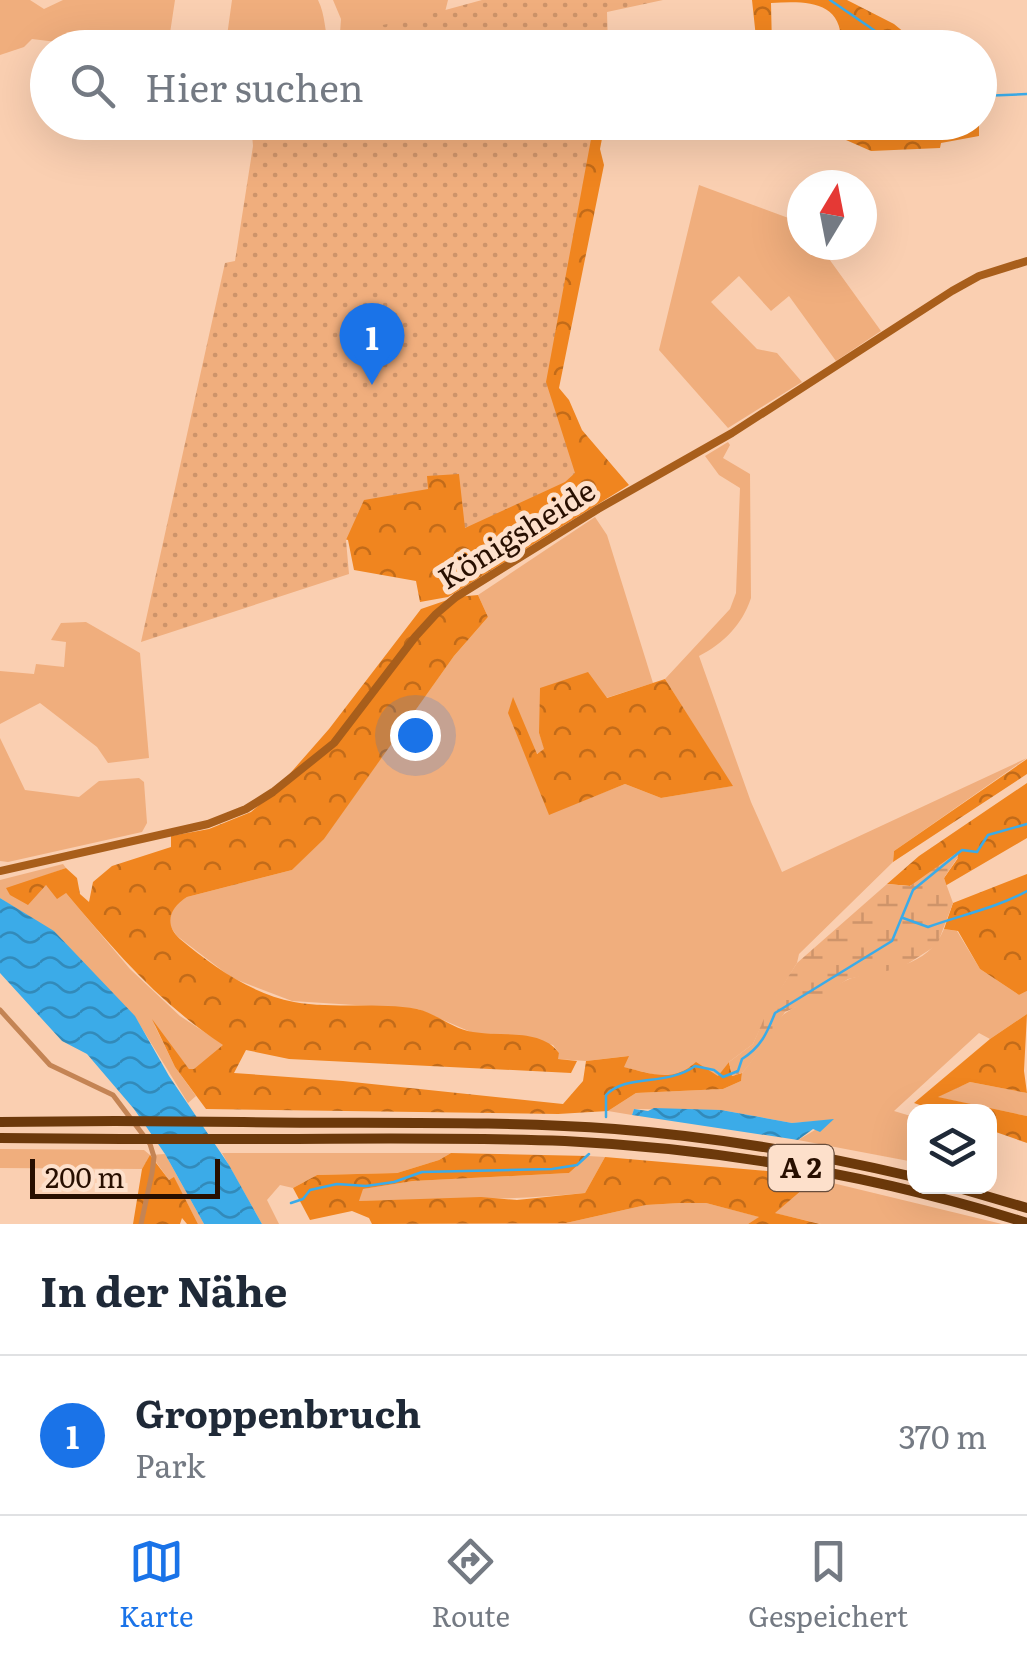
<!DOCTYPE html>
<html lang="de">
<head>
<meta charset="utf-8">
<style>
  body { margin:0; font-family:Literata,serif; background:#f6f6f7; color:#1f2937 }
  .controls { position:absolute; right:30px; bottom:30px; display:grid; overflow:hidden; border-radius:20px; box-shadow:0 10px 40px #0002 }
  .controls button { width:90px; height:90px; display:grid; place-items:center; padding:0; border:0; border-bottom:2px solid #e0e1e3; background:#fff; color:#1f2937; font:50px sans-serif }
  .compass { position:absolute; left:787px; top:170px; width:90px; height:90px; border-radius:50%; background:#fff; box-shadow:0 10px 40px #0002; rotate:10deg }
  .scale { position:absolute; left:30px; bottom:25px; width:190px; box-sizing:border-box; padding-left:10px; border:5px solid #280f00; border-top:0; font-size:28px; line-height:35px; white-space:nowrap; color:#280f00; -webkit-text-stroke:8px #fde0cb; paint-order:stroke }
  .you { position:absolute; left:415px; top:735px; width:35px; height:35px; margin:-25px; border:8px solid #fff; border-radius:50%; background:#1a73e8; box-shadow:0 0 0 15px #1a73e833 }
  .badge { display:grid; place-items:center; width:65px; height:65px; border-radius:50%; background:#1a73e8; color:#fff; font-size:32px; font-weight:700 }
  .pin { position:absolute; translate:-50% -82px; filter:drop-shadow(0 2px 5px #0008) }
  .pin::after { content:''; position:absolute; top:52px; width:35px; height:30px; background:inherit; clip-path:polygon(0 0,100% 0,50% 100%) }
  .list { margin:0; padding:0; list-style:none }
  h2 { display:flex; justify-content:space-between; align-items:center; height:130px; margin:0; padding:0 40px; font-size:42px }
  h2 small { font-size:32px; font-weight:400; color:#747a83 }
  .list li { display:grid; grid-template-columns:65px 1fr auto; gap:30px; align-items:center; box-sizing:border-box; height:160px; padding:0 40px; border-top:2px solid #e0e1e3 }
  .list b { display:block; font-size:38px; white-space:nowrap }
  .list p { margin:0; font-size:32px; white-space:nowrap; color:#747a83 }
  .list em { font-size:32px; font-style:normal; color:#747a83 }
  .icon { flex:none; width:55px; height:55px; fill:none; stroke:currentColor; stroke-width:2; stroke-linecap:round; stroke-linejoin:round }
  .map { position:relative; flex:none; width:1027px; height:1224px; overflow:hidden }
  .search { position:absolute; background:#fff; box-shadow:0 10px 40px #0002; left:30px; right:30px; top:30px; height:110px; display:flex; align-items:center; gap:25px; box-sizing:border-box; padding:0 35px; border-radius:55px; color:#747a83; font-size:38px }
  .sheet { height:290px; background:#fff }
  nav { display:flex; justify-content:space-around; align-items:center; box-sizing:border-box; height:140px; border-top:2px solid #e0e1e3; background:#fff; font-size:28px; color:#747a83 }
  nav a { display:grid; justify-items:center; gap:5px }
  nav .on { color:#1a73e8 }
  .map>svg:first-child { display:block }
</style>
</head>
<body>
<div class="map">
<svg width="1027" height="1224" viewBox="0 0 1027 1224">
  <defs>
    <pattern id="forest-crowns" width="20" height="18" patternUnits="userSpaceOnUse" patternTransform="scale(2.5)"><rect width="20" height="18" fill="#f0851f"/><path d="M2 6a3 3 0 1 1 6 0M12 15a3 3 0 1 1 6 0" fill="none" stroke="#c26b19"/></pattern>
    <pattern id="wetland-marsh" width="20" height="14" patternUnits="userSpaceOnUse" patternTransform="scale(2.5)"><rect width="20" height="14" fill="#f0ae7d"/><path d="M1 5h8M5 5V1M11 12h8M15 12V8" fill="none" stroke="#ce946a"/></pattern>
    <pattern id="park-dots" width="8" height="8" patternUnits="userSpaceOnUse" patternTransform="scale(2.5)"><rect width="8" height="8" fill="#f0ae7d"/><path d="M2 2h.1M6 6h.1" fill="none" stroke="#ce946a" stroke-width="1.8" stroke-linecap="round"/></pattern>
    <pattern id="water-waves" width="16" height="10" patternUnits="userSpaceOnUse" patternTransform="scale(2.5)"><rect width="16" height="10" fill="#3babe8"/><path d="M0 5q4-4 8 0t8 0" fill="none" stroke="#328aba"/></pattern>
  </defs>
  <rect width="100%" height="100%" fill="#facfb1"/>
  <path fill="#f0ae7d" d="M0,0H30L44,9L63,0H175L170,33H162L147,47H98L32,39L24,47L0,55Z
    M232,0H318C326,16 324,32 330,47H261L262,37L227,36Z
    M333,0H448L436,48L339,47L341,19Z
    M699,185L802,223V245H819L881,331L836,361L789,296L771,311L739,276L711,302L757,349L777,353L802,382L728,428L659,350Z
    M728,442L730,445L723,458L750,474L751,598C742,625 724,643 699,656L751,802L782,872L1027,758L894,851L893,862L799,954L797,963L771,1005L753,1044L729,1062L718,1077L684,1073L664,1077L623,1067L628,1056L586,1061L557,1059L559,1053L553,1045L513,1035L473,1033L418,1009L292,1001L232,978L177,936L170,926V915L177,903L187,897L292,870L324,838L454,656L488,617L478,595L595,517L607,535L653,683L606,698L539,733L545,750L536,754L512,698L549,814L625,784L661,798L732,786L665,679L730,609L736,593L740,488L719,475L705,456Z
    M86,622L140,653L149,758L108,763L97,747L40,703L0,724V671L34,674L36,664L64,667L66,642L51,640L61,623Z
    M0,738L25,790L79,797L99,781L139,778L144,782L147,823L142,832L8,862L0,861Z
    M63,864L66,868L7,889L46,885L66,893L130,969L180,1016L224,1045L194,1070L189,1069L154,1024L175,1067L196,1096L188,1103L135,1017L54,933L0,898V880Z
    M944,929L957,931L980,969L1019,995L1027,991V1014L990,1039L979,1033L894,1111L914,1117V1162L798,1140L832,1120L792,1123L721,1110L634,1109L632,1115L608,1111L636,1093L723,1089L741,1081L742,1073C758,1055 767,1032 783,1015C787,1011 845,980 852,978C887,968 928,968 944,929Z
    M970,1082L1027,1093V1116L936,1097Z
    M0,1149L144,1150L150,1155L165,1154L204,1224H198L174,1178L169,1180L151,1155L142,1169L0,1168Z
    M222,1153H451L439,1160L397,1173L317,1175L293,1188L280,1185L267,1200L279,1224H262Z
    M588,1156L605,1157L585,1193C510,1201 434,1199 358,1201L362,1189L413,1181L569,1173Z
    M816,1179L1002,1224H821L774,1213Z
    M680,1203H706L760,1217L748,1224H433L566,1223L646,1205Z"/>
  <path fill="url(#forest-crowns)" d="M752,0H847L894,24L922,47H841C844,0 807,1 771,3L772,47H757Z
    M585,123H605L600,149L604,165L559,388L569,400L582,430L629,485L448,597L420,602L416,581L354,570L348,540L286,523Z
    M840,123H979V136L941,143L940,148L871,151L846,140Z
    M478,595L488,617L454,656L324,839L292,870L187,897C169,908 164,925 180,939C212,966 252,994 294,1002C333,1009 380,1002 417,1009C436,1013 452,1029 473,1032C501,1037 541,1028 559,1053L558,1059L577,1061L571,1073L289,1059L246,1050L234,1073L343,1081L563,1104L583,1081L586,1061L629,1056L624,1067C652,1074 673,1083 696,1062L718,1076L729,1062L732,1076L742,1073L741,1081L723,1089L636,1093L608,1111L558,1114L206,1109L175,1067L152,1019L189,1069H194L223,1045C158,1002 116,952 66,893L57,899L46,885L28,905L10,895L6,888L66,868L77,878L80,894L89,902L93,882L112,866L171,847V836L209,829L251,812L272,794L329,729L421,609L456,597Z
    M588,672L607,698L665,679L733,786L661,798L625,784L549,815L508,713L513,697L537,754L544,749L539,733L540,688Z
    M1027,759V774L893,862L894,851Z
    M1027,783V838L945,886L944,878L958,858L910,886L887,884L919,856Z
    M1027,874V991L1019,995L980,969L958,931L944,929L953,903Z
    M1027,1014L1024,1071L1027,1093L970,1082L938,1097L1027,1116V1143L990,1130V1112L937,1111L914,1103L990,1039Z
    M451,1153L588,1156L569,1173L413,1181L363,1189L359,1201L481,1197L517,1200L585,1193L605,1157L767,1171L815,1179L775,1213L820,1224H748L759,1217L706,1203H680L646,1205L566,1223L372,1224L369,1218L352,1211L310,1220L293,1188L317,1175L397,1173L439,1160Z
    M150,1155L169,1180L174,1177L198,1224H187L182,1218L180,1224H133L142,1169Z"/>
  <path fill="url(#wetland-marsh)" d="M958,852V857L944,878L953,903L937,945L901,968L848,979L822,996L785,1012L749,1065L742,1073L732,1076L729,1062L753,1044L770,1005L797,963L887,884L910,886Z"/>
  <path fill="url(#park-dots)" d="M482,0H663L607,12L608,47H278L416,18Z
    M251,123H594L546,382L575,473L565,482L465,528L459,474L427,476L428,489L364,500L346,540L349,574L141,642L225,263L235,261L253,146Z"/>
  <path fill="url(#water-waves)" d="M0,898L54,931L135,1016L169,1076L229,1165L262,1224H204L165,1154L134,1109L87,1054L62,1041L0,973Z
    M654,1108L721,1110L792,1123L834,1119L820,1132L813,1129L798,1140L632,1115L634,1109L648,1111Z"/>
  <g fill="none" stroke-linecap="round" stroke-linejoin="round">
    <path stroke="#3babe8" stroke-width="2.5" d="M830,0L900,48
      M980,96L1027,94
      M903,918L928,927C961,915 996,908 1027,891
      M606,1117V1095C627,1073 666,1087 695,1066L714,1070L723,1077L738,1071L742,1059C761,1047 767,1033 775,1013L892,941L913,890L962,850L977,852L988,835L1027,824
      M291,1203L303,1199L310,1190L337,1184L366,1186L394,1182L422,1172L552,1169L577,1165L589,1154"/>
    <path stroke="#c48454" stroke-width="5" d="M0,1010L50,1065L113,1095L150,1144L154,1157L152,1173L141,1224"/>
    <path stroke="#a85e1b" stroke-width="8" d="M0,871L208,824L246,809L273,792L334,743L415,637L436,614L456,597L598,509L732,433L952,291L979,276L1027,261"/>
    <path stroke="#6c390b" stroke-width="10" d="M0,1122L115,1121
      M243,1122C367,1124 491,1120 615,1129C716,1137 816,1154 914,1177
      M0,1138L121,1139
      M254,1139C357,1139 461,1137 565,1141C721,1149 878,1176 1027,1223
      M952,1186L1027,1208"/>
    <path stroke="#6c390b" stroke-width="10" d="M115,1121L243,1122
      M121,1139H254"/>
  </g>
  <g text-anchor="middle" stroke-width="10" stroke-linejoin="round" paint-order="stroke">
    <rect fill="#fde0cb" stroke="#684e3d" stroke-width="2.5" x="768.5" y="1145" width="65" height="46" rx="8"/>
    <g font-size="28" font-weight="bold" fill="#280f00">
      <text x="801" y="1178">A 2</text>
    </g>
    <g font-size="30" fill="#280f00" stroke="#fde0cb">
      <text transform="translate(517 535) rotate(-32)" y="10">Königsheide</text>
    </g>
  </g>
</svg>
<div class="controls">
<button><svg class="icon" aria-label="layers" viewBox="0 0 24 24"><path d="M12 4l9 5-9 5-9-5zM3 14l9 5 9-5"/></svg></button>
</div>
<svg class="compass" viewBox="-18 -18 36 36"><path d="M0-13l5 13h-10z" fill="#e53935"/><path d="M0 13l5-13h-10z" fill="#747a83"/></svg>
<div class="scale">200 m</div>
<div class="you"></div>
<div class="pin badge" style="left:372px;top:385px">1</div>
<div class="search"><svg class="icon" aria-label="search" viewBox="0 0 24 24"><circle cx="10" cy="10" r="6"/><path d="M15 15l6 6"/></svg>Hier suchen</div>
</div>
<section class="sheet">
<h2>In der Nähe<small></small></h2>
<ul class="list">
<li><span class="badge">1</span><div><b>Groppenbruch</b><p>Park</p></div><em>370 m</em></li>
</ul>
</section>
<nav>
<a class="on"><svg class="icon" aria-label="map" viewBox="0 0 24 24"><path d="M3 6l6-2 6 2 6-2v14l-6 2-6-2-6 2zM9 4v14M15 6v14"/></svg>Karte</a>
<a><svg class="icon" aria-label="directions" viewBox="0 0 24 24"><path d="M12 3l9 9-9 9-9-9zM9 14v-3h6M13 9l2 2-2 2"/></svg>Route</a>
<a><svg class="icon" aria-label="saved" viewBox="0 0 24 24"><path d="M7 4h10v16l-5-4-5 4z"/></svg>Gespeichert</a>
</nav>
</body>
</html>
